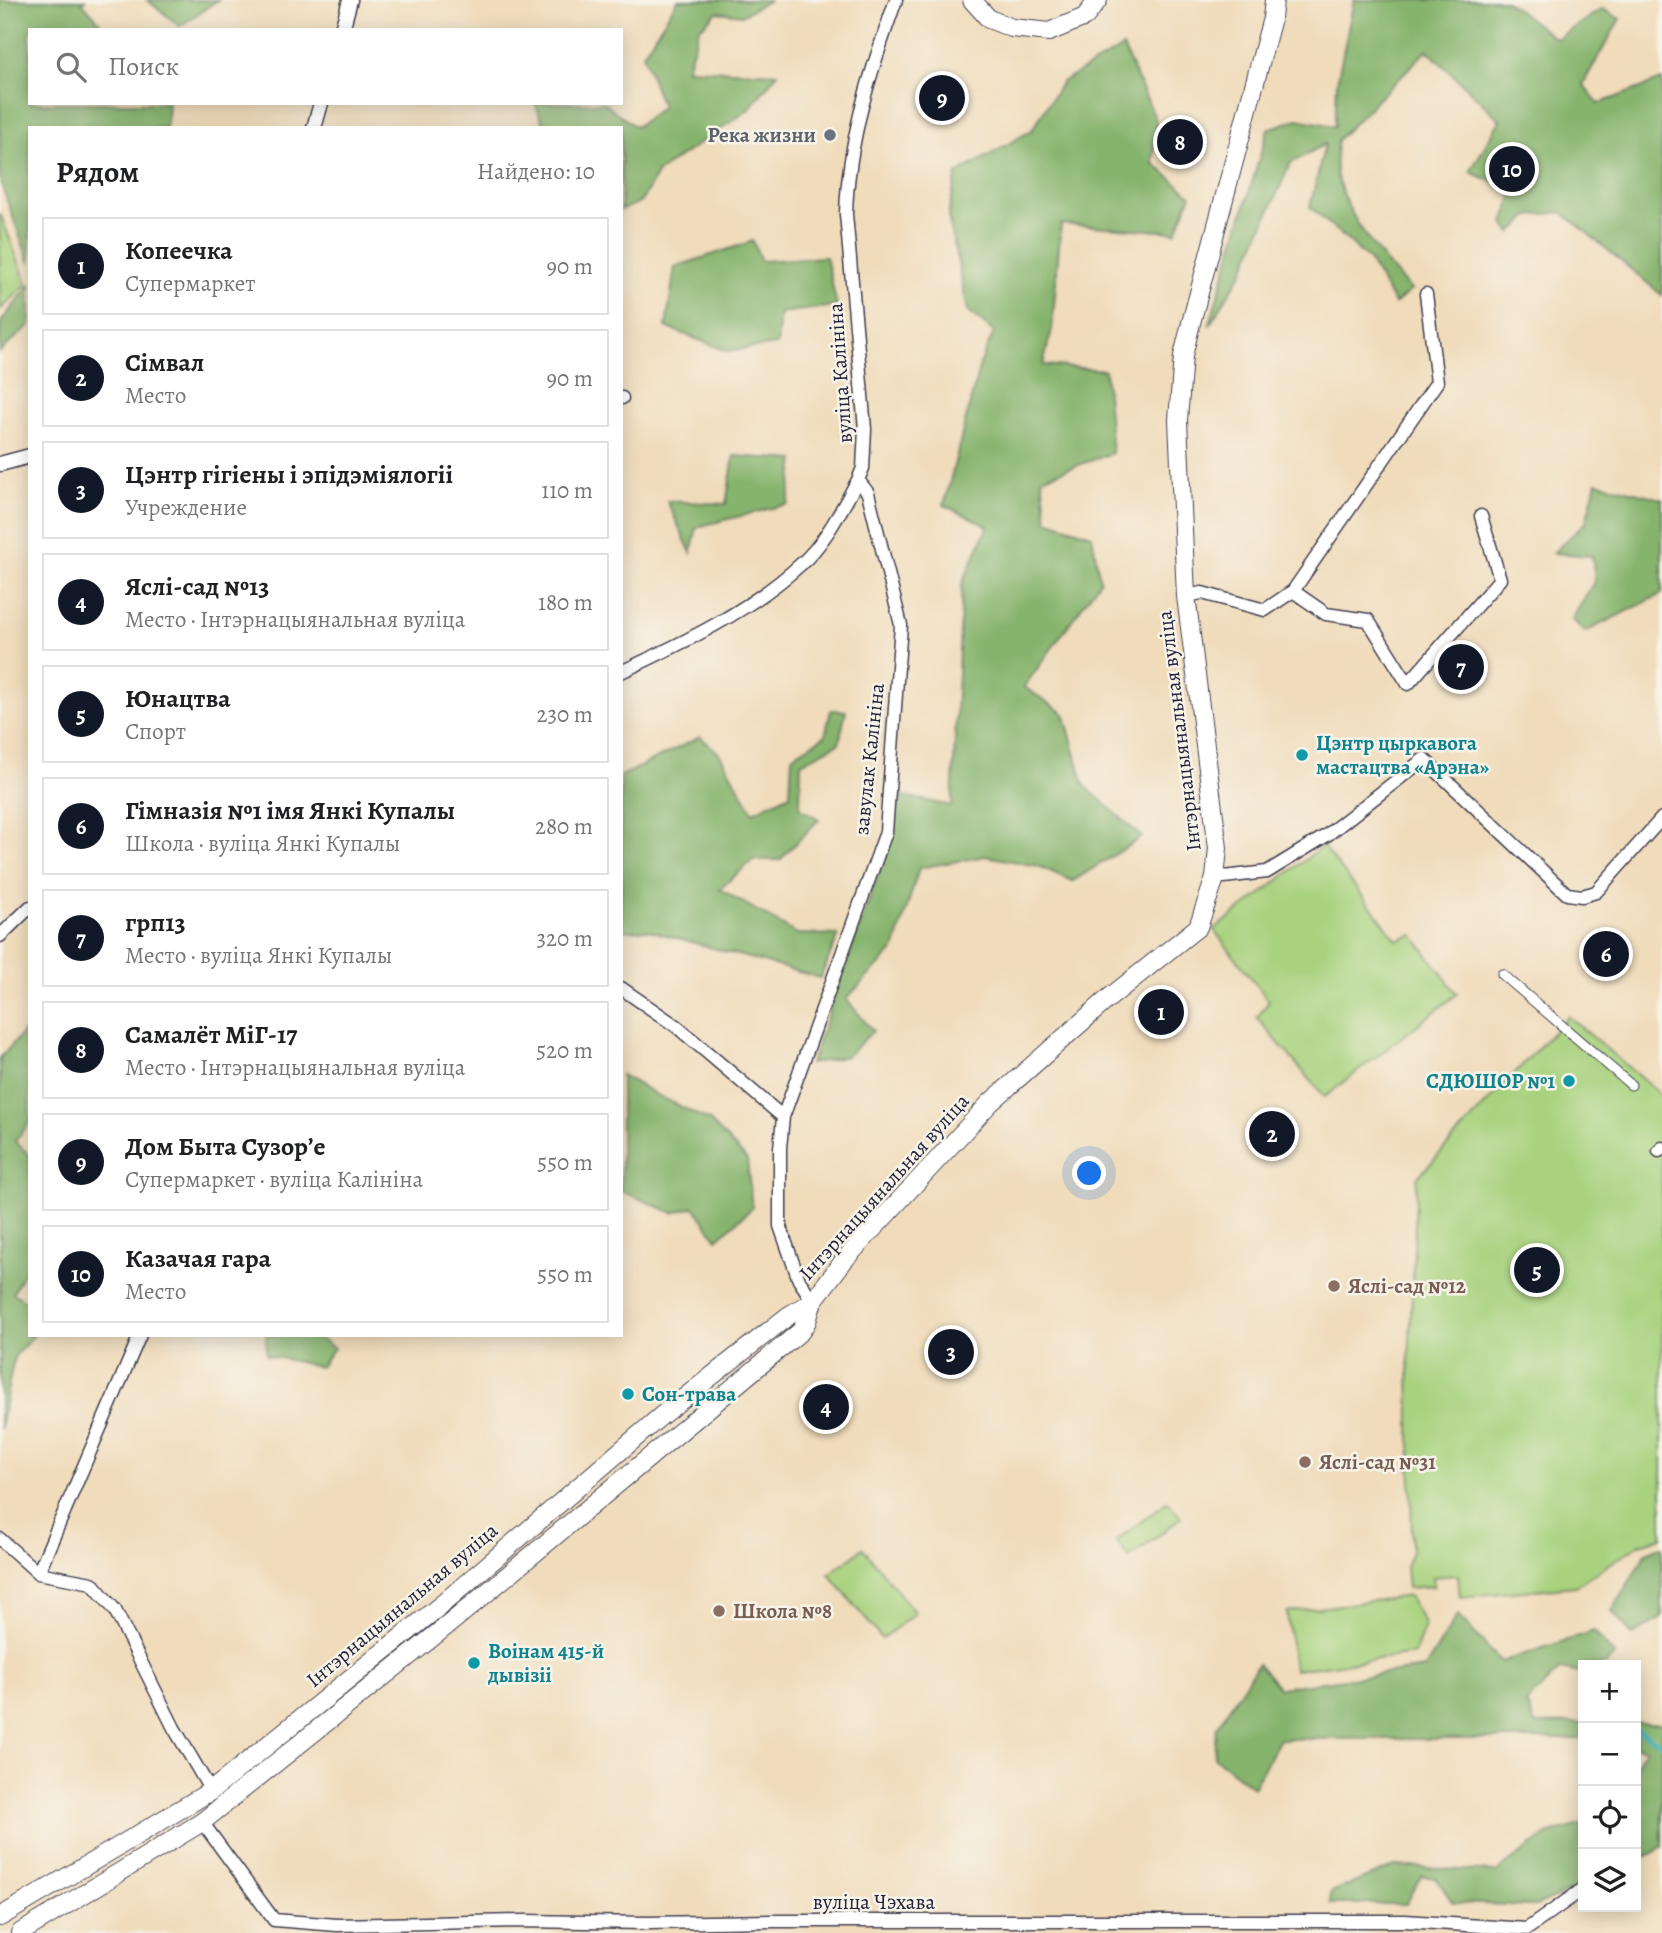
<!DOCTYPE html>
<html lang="ru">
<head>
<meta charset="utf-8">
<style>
  body { margin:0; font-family:Alegreya,serif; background:#f2f2f2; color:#202124 }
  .controls { position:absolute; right:21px; bottom:21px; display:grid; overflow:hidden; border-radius:0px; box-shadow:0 4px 18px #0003 }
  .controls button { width:63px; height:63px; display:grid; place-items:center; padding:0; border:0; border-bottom:2px solid #e0e0e0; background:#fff; color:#202124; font:35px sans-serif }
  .you { position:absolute; left:1090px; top:1174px; width:24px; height:24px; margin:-18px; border:5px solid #fff; border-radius:50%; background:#1a73e8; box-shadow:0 0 0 10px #1a73e833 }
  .badge { display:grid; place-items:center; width:46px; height:46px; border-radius:50%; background:#111827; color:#fff; font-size:23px; font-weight:700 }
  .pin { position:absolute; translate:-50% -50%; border:4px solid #fff; box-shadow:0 2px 7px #0006 }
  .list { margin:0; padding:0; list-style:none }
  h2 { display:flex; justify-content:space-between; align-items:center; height:91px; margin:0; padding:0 28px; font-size:30px }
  h2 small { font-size:23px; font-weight:400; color:#757577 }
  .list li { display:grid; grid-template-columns:46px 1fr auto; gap:21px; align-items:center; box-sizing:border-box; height:98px; margin:0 14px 14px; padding:0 14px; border:2px solid #e0e0e0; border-radius:0px }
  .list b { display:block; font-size:26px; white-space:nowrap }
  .list p { margin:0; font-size:23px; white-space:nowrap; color:#757577 }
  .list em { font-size:23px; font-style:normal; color:#757577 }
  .icon { flex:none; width:38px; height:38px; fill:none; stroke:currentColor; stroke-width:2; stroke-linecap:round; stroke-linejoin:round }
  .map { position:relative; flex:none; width:1662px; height:1933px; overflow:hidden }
  .search { position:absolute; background:#fff; box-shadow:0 4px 18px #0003; left:28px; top:28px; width:595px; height:77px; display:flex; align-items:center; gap:18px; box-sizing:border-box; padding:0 24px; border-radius:0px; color:#757577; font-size:26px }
  .panel { position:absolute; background:#fff; box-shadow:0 4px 18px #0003; left:28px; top:126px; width:595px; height:1211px; border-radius:0px }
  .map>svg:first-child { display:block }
</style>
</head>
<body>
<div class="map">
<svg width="1662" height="1933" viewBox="0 0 1662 1933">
  <rect width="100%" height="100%" fill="#f7f3e8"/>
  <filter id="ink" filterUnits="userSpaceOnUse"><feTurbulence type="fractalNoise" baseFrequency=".0143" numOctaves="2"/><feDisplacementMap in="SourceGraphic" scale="14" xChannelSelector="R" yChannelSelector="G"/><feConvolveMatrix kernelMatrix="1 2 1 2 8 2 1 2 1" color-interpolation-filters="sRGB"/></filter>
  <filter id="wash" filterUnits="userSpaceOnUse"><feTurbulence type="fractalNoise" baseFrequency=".00686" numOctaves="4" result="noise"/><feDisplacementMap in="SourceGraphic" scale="28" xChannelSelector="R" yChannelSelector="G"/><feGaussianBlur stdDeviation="1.57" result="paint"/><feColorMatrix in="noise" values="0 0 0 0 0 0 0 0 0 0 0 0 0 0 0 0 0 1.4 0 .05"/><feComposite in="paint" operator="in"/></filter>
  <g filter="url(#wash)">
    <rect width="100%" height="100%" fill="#f0dbba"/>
    <path fill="#a8d27e" stroke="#657a5c" stroke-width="2" d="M0,213L27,284L0,310Z
      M1323,846L1397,940L1413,935L1457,994L1325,1097L1257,1018L1269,1001L1214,930Z
      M1568,1016L1662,1096V1537L1640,1544L1576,1586L1460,1597L1458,1575L1433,1577L1434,1586L1408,1588L1406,1567L1412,1551L1409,1362L1417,1178Z
      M1168,1501L1181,1518L1129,1558L1116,1541Z
      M863,1548L915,1613L882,1639L829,1574Z
      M1409,1596L1425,1625L1414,1654L1294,1670L1287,1612Z"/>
    <path fill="#86b46d" stroke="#546b54" stroke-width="2" d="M0,0H86L82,2L106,30H30V103H168L166,128H30V264L0,181Z
      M147,0H218L180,26Z
      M678,0H770L742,15L717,12L699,29L687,69L778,73L748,110L658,172L641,202L621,210V128H545L535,103H604L636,127L662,107L643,54Z
      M1354,0H1505L1556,39L1602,9L1620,19L1583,84L1598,104L1662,80V295L1562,212L1529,216L1511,233L1504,224L1514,191L1470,172L1500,120L1427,50L1337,140C1337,151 1334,166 1337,177C1349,221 1381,258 1411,290L1395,304L1368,259L1310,207L1325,144L1290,164L1242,273L1209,326L1268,129L1297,119L1335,126L1337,82Z
      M1123,47L1156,120L1153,163L1191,195L1176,232L1061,224L1052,329L1043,365L1105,370L1112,453L1042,478L1047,520L1092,535L1100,581L1024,687L1064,713L1084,785L1142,837L1073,881L1038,866L986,856L919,868L894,950L846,999L873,1031L847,1056L810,1064L892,837L899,795L952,806L962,584L988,526L944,505L980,364L994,332L968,311L948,216L957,174L1032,130L1062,82Z
      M753,241L761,261L826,257L837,306L780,313L777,345L727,351L666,327L675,267Z
      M30,285V325L0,352V323Z
      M734,456L795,460L788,504L697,527L691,553L667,501L726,504Z
      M1596,482L1662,499V594L1585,632L1572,619L1595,580L1592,556L1553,553L1586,522Z
      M831,710L846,711L839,743L801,763L800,808L819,819L780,860H753L720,889L797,934L839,935L820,978L648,930L621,931V776L700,737L719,753L753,812L790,794L792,756L825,736Z
      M30,1025V1122L15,1141L30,1156V1260L13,1293L30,1304V1335H34L14,1357L0,1429V1058Z
      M621,1075L661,1097L710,1121L747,1160L752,1208L717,1239L694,1207L673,1213L621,1191Z
      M266,1335H314L334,1348L320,1367L266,1355Z
      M1662,1546V1618L1632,1635L1612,1611L1646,1553Z
      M1458,1615L1501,1662L1594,1631L1614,1655L1606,1665H1583V1674L1561,1669L1526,1703L1535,1724L1583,1723V1739H1280L1253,1787L1214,1757L1216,1728L1258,1664L1279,1688L1425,1668Z
      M1636,1723H1662V1846L1655,1852L1636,1861V1767L1645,1749L1636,1747Z
      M1583,1824V1885L1536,1906L1453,1903L1436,1878L1422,1876L1406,1904H1330L1331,1892L1395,1866L1496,1872L1546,1835Z"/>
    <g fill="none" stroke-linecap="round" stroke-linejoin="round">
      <path stroke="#45b5be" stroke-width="4.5" d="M1636,1729L1662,1744"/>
    </g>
  </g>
  <g filter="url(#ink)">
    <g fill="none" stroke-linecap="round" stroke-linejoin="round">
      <g stroke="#413e4e" stroke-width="11">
        <path id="pedestrian" d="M1502,974L1631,1085"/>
      </g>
      <g stroke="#413e4e" stroke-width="15">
        <path id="minor" d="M621,398H622
          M1293,591L1326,614L1368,620L1408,684L1500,579L1481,516
          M1186,596L1202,593L1265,610L1293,591L1437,382L1426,294
          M621,672C683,643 750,611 801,564C826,542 842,508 858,480L863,468L865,429L846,214C848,139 871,70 896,0
          M1215,878L1267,872L1327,835L1424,759L1567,894L1582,896L1596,892L1662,818
          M0,936L30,907
          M621,988L676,1026L783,1117
          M1659,1151L1662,1148
          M813,1301L799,1280L780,1226V1148L783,1117L886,832L901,625L868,493L858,480
          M0,1539L38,1573L140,1335
          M38,1573L92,1583L115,1610L174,1728L211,1791
          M202,1822L274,1920L337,1925L523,1921L647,1923L773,1921H1405L1527,1929L1583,1889"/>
      </g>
      <g stroke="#413e4e" stroke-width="17">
        <path id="tertiary" d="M342,30L350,0
          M314,128L321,103
          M0,464L30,456"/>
      </g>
      <g stroke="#413e4e" stroke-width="20">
        <path id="secondary" d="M972,0L989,19L1012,28L1049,32L1085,17L1098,0
          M0,1917L211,1791L441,1605L661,1416L788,1316L813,1301L845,1259L990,1103L1109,998L1198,927L1215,878L1218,848L1186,596L1178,420L1183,356L1191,323L1272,18L1274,0
          M20,1933L202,1822L454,1620L801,1331L807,1321L813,1301"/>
      </g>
      <use href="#pedestrian" stroke="#fff" stroke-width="9"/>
      <use href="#minor" stroke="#fff" stroke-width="12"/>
      <use href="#tertiary" stroke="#fff" stroke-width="14"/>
      <use href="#secondary" stroke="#fff" stroke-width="18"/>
    </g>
  </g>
  <circle fill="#6b7280" stroke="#f7f3e8" stroke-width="2.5" cx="830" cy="135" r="7"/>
  <g fill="#0f9aa8" stroke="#f7f3e8" stroke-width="2.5">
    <circle cx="1302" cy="755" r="7"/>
    <circle cx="1569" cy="1081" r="7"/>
    <circle cx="628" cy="1394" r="7"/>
    <circle cx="474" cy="1663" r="7"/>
  </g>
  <g fill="#8d6e63" stroke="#f7f3e8" stroke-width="2.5">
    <circle cx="1334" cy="1286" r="7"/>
    <circle cx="1305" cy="1462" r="7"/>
    <circle cx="719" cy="1611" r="7"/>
  </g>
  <g text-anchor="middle" stroke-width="5" stroke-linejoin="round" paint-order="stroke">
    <g font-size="21" font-weight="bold" fill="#5b616d" stroke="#f7f3e8" text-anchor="end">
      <text x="816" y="142">Река жизни</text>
    </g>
    <g font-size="21" fill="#22223b" stroke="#f7f3e8">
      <text transform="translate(840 373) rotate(-94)" y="7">вуліца Калініна</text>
      <text transform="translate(1179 731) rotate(-97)" y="7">Інтэрнацыянальная вуліца</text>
      <text transform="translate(869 759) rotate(-84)" y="7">завулак Калініна</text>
      <text transform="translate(884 1187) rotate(-48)" y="7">Інтэрнацыянальная вуліца</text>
      <text transform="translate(402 1605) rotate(-40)" y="7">Інтэрнацыянальная вуліца</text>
      <text x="874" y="1909">вуліца Чэхава</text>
    </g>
    <g font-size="21" font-weight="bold" fill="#0d838f" stroke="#f7f3e8" text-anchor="start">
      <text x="1316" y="750">Цэнтр цыркавога<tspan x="1316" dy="24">мастацтва «Арэна»</tspan></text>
      <text x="1555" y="1088" text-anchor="end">СДЮШОР №1</text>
      <text x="642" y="1401">Сон-трава</text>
      <text x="488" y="1658">Воінам 415-й<tspan x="488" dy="24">дывізіі</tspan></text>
    </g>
    <g font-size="21" font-weight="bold" fill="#785e54" stroke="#f7f3e8" text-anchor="start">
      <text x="1348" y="1293">Яслі-сад №12</text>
      <text x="1319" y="1469">Яслі-сад №31</text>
      <text x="733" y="1618">Школа №8</text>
    </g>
  </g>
</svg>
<div class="controls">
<button>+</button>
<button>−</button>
<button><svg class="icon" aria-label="locate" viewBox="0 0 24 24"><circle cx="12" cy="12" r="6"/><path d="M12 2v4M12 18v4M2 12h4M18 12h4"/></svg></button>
<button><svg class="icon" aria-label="layers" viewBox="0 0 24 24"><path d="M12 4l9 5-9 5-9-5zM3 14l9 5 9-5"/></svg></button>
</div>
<div class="you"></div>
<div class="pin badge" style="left:1161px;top:1012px">1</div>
<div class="pin badge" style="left:1272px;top:1134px">2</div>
<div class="pin badge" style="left:951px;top:1352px">3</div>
<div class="pin badge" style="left:826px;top:1407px">4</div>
<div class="pin badge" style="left:1537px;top:1270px">5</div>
<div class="pin badge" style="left:1606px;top:954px">6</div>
<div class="pin badge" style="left:1461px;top:667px">7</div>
<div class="pin badge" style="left:1180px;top:142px">8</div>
<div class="pin badge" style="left:942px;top:98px">9</div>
<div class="pin badge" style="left:1512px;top:169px">10</div>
<div class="search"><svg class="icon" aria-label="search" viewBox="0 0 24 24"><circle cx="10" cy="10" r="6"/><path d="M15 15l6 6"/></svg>Поиск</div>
<section class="panel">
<h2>Рядом<small>Найдено: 10</small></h2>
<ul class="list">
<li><span class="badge">1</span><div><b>Копеечка</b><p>Супермаркет</p></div><em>90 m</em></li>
<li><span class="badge">2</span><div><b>Сімвал</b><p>Место</p></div><em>90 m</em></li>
<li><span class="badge">3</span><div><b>Цэнтр гігіены і эпідэміялогіі</b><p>Учреждение</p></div><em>110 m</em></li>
<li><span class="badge">4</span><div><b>Яслі-сад №13</b><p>Место · Інтэрнацыянальная вуліца</p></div><em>180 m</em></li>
<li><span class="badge">5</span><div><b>Юнацтва</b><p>Спорт</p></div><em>230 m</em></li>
<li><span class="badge">6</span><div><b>Гімназія №1 імя Янкі Купалы</b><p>Школа · вуліца Янкі Купалы</p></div><em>280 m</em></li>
<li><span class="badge">7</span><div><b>грп13</b><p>Место · вуліца Янкі Купалы</p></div><em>320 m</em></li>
<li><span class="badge">8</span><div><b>Самалёт МіГ-17</b><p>Место · Інтэрнацыянальная вуліца</p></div><em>520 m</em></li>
<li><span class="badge">9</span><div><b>Дом Быта Сузорʼе</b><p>Супермаркет · вуліца Калініна</p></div><em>550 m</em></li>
<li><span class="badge">10</span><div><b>Казачая гара</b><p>Место</p></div><em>550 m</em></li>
</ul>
</section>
</div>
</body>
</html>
